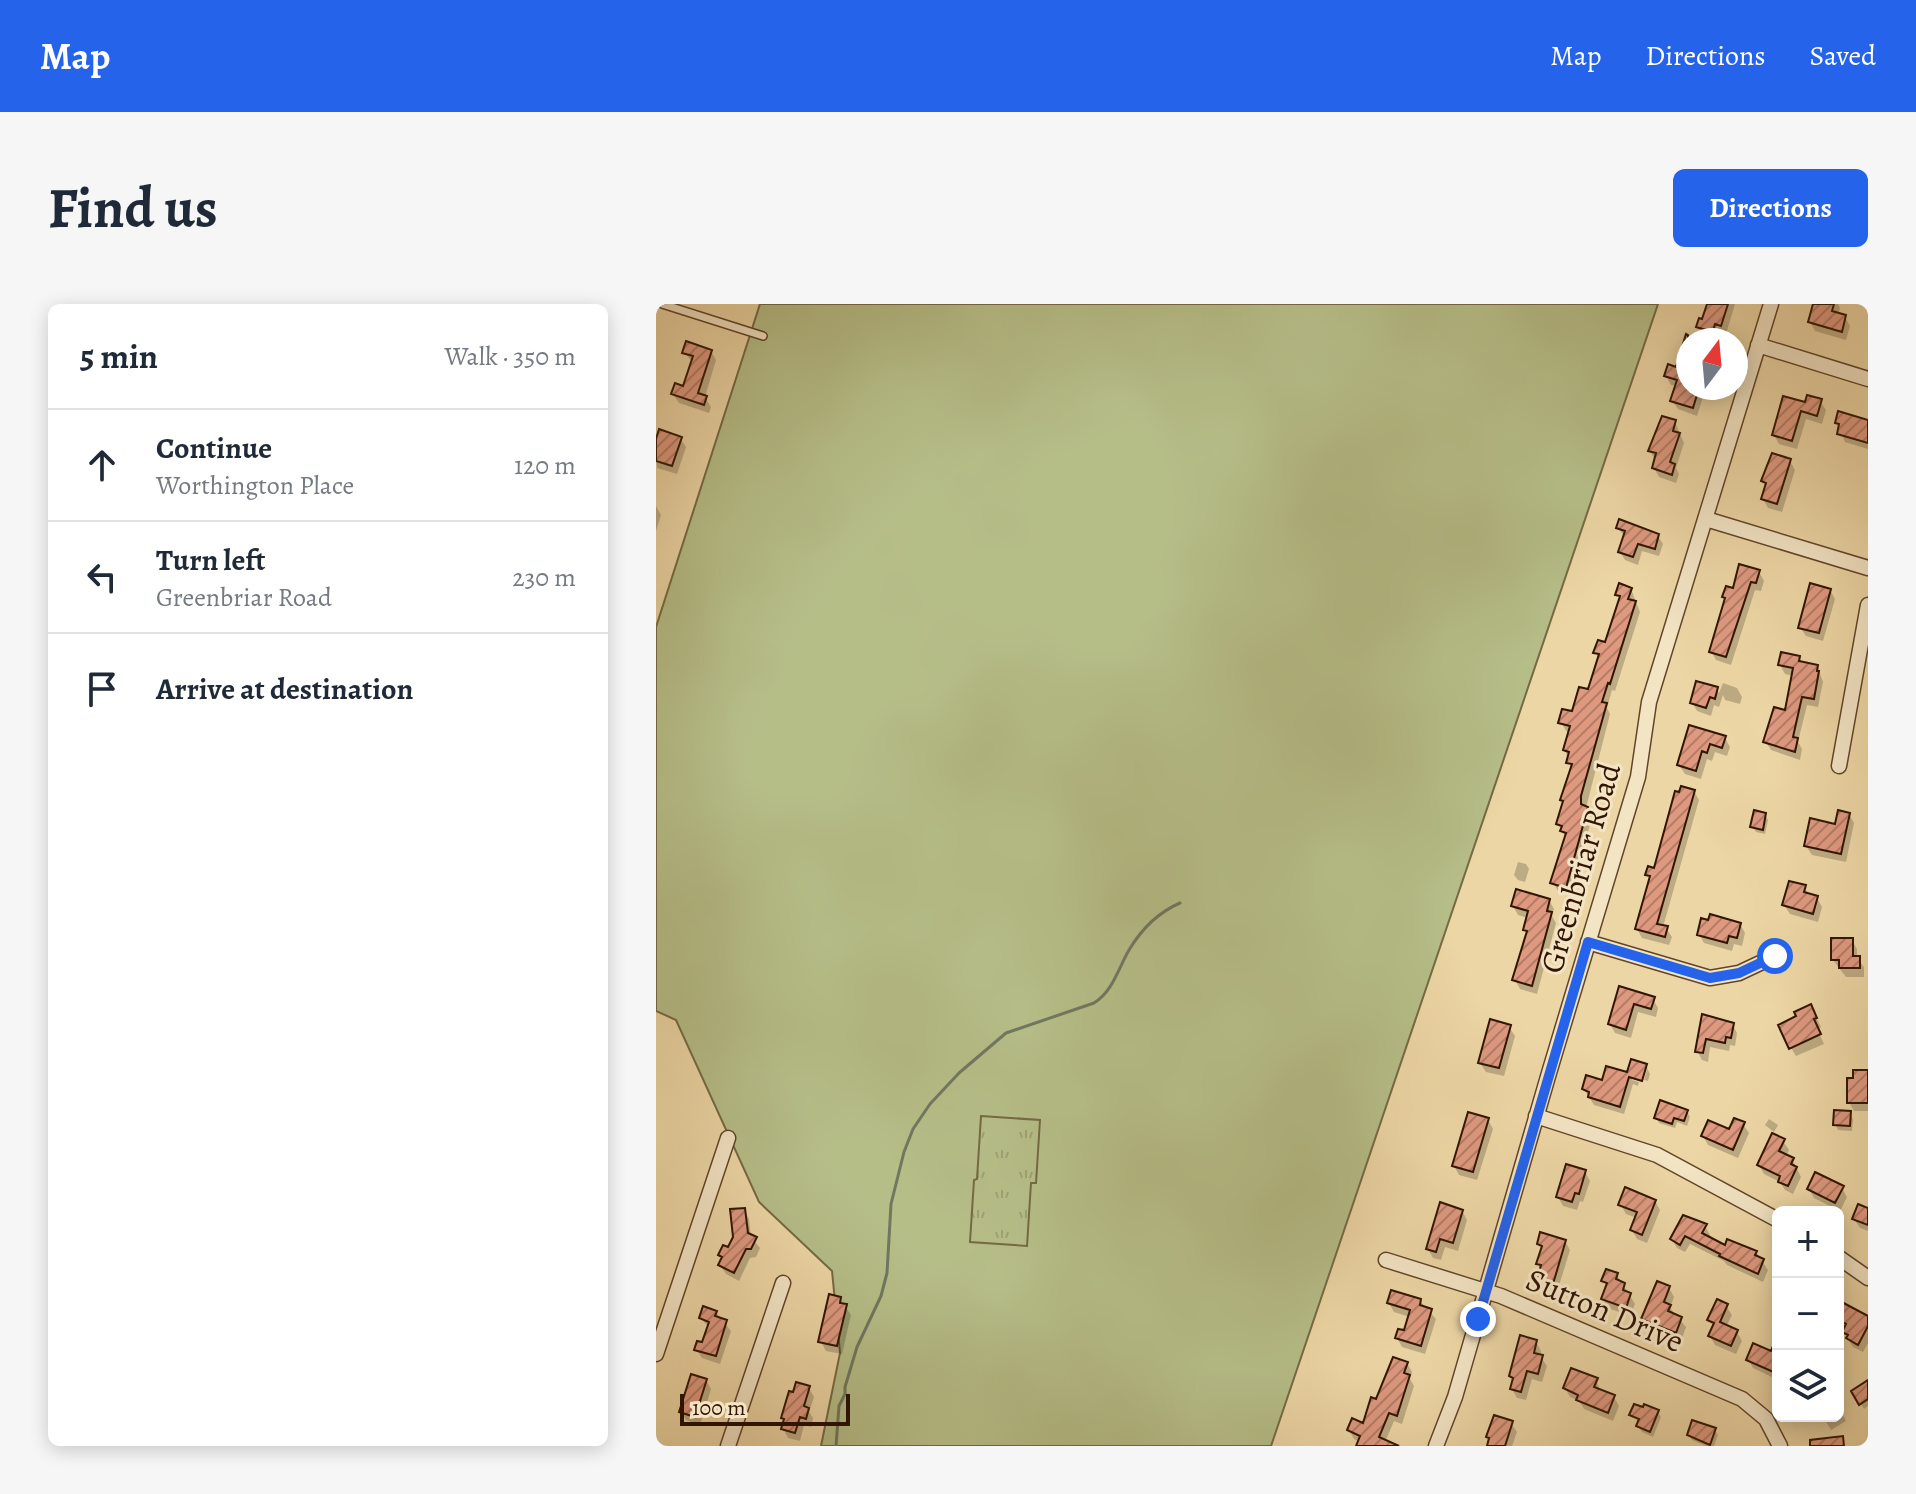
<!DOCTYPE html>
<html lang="en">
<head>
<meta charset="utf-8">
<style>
  body { margin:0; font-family:Alegreya,serif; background:#f6f6f7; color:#1f2937 }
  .controls { position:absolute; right:24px; bottom:24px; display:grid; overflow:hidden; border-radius:12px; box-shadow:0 4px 20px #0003 }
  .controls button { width:72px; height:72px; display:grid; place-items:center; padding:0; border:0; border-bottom:2px solid #e0e1e3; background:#fff; color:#1f2937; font:40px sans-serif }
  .compass { position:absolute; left:1020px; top:24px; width:72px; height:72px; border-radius:50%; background:#fff; box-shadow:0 4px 20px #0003; rotate:16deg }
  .scale { position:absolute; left:24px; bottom:20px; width:170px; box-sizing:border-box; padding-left:8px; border:4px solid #321500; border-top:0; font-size:22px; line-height:28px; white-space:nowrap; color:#321500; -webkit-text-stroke:6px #f3e4c4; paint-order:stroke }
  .stop { position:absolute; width:24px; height:24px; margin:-18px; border:6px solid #2563eb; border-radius:50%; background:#fff }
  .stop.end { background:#2563eb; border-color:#fff; box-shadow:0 2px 8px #0008 }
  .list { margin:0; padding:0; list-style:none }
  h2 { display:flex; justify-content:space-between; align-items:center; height:104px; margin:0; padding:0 32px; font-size:34px }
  h2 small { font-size:26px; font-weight:400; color:#747a83 }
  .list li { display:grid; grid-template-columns:52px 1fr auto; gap:24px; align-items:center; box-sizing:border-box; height:112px; padding:0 32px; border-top:2px solid #e0e1e3 }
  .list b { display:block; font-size:30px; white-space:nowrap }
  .list p { margin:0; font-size:26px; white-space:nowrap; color:#747a83 }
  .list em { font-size:26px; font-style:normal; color:#747a83 }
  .icon { flex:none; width:44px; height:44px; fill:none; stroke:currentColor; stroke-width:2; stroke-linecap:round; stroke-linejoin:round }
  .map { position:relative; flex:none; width:1212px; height:1142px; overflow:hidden; border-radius:12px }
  header { display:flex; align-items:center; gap:48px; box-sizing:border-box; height:112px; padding:0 40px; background:#2563eb; color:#fff }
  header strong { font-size:38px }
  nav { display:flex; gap:44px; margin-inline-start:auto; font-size:28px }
  .intro { display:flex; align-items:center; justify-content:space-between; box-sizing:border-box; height:192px; padding:0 48px }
  h1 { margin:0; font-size:56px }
  .button { padding:20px 36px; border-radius:12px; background:#2563eb; color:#fff; font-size:28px; font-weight:700 }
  main { display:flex; gap:48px; padding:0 48px }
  aside { flex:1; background:#fff; border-radius:12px; box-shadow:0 4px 20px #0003 }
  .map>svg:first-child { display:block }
</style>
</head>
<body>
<header>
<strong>Map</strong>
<nav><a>Map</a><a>Directions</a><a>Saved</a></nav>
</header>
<div class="intro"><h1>Find us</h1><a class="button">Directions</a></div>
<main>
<aside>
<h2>5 min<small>Walk · 350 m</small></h2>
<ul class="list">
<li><svg class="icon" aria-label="ahead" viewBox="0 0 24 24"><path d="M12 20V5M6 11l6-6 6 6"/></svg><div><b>Continue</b><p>Worthington Place</p></div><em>120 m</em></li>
<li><svg class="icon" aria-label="left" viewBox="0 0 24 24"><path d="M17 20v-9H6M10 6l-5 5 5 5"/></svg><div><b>Turn left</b><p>Greenbriar Road</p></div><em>230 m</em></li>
<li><svg class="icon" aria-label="arrive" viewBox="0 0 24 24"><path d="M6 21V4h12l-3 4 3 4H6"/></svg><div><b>Arrive at destination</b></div></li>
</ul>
</aside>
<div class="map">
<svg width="1212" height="1142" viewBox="0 0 1212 1142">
  <defs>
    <pattern id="park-tufts" width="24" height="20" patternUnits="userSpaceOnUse" patternTransform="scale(2)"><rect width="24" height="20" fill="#b6be88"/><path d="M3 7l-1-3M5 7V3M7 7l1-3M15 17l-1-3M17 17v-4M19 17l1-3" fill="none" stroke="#9da274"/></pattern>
    <pattern id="building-hatch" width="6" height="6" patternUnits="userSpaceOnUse" patternTransform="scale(2)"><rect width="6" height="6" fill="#de997f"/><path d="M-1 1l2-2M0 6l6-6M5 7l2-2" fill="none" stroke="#b57c66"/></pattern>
  </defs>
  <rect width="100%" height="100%" fill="#edd6a5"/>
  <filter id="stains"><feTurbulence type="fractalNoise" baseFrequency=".0025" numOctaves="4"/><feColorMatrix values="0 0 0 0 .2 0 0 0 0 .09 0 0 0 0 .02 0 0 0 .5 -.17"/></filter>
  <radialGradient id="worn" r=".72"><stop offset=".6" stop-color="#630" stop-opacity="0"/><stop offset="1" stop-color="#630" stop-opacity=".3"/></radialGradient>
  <path fill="#b6be88" stroke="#746a44" stroke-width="2" d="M104,0H1002L615,1142H165L184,1049L176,967L103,898L20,716L0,707V323Z"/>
  <path fill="url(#park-tufts)" stroke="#746a44" stroke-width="2" d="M325,812L384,816L380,879H375L371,942L314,938L318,876L321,875Z"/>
  <path fill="#0003" d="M1053,0H1079L1070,30L1064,28L1062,36L1047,32L1042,23L1048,17Z
    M1159,0H1182L1184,4L1182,11L1189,13L1194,22L1190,36L1159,27L1154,18Z
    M1032,44V84H1050L1041,112L1022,105L1016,96L1021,82L1015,81L1010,72L1021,65Z
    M55,47L60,56L49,93L55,103L53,109L23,99L17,90L29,84L37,59L29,49Z
    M1164,97L1170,106L1166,120L1150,115L1141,145L1123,140L1118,131L1150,101Z
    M1019,118L1028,139L1020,164L1023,170L1020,179L1003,173L998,164L999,156L994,147Z
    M1181,118H1212V145L1189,138Z
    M24,134L30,143L21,170L1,164L0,142Z
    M1134,157L1139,166L1126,208L1112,204L1107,195L1110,183L1107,177Z
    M0,202L5,211L0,227Z
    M962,224L1002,232L1007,240L1003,252L986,247L982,261L969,256L964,248L969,233Z
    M1103,268L1108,277L1105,287L1099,286L1075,361L1060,356L1055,347L1078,286Z
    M975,285L984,308L959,387L956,386L951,404L954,410L930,504L936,513L915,591L902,587L897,578L910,534L902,520L908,500L906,495L916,466L909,446L915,428L910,427L905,418L918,410L933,388L943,355L940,349L950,341L964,295L962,290Z
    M1174,286L1179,295L1167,337L1150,332L1144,323Z
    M1143,353L1146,360L1161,362L1167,378L1162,403L1151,401L1142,438L1146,445L1144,456L1115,446L1109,437L1130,408L1138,372L1129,370L1124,361Z
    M1067,379L1081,384L1086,393L1084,400L1069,396L1067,391L1063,403L1058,401L1055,412L1041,407L1036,398L1061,385L1063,389Z
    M1035,423L1069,434L1074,443L1071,452L1059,448L1056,457L1051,455L1045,475L1029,470L1023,461Z
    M1038,487L1043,496L1007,623L1010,624L1016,633L1013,641L986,634L981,625L995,576L991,570L999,566Z
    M1193,510L1198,519L1190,558L1156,551L1150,542L1181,522Z
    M1109,511L1112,516L1109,530L1100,528L1097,522Z
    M862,558L870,560L873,565L869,578L862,576L858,571Z
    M1148,583L1153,591L1161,594L1166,603L1162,618L1134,610L1128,601Z
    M893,596L898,605L896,612L900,619L881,690L864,685L859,676L872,630L869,625L872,614L862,611L857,602Z
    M1084,620L1089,629L1086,642L1078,640L1076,647L1048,639L1043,630Z
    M1196,636L1201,645V654L1208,663V673H1190L1177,656Z
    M964,685L997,695L1002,704L1000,713L982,708L975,734L959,729L954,720Z
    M1159,711L1165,723L1161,725L1168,740L1140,752L1135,744Z
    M1048,712L1076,720L1081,729L1079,742L1074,741L1073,747L1054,743L1052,758L1046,756L1041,747Z
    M853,723L859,732L848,772L830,768L824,759Z
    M990,762L994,770L992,777L988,776L991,765L976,772V776L983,778L982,782L977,780L968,810L938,801L928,785L973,771Z
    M1212,768V807H1198L1193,798Z
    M1031,807L1034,813L1031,822L1021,818L1019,824L1003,819L1000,813Z
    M1193,809L1197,815L1196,827L1182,826L1179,820Z
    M1113,815L1122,821L1118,828L1109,821Z
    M832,816L837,825L821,876L803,871L798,862Z
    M1087,820L1093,829L1082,854L1052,841L1047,832L1074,827Z
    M1127,837L1133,846L1130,852L1136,855L1145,873L1137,890L1129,886L1124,878L1108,870L1103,861Z
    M929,868L934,877L927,898L924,897L921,906L907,902L902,893Z
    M1186,884L1191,893L1184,907L1158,894L1153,885Z
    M999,897L1004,906L991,939L981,935L976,926L981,914L970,910L965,901Z
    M88,906L93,915L95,933L104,944L100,953L94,954L83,977L70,970L64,961L67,955L64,951L73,946Z
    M1212,906V927L1204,924L1198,915Z
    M806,907L811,916L802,947L789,943L785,956L777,954L772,945Z
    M1049,922L1054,931L1052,935L1070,944L1100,948L1112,966L1107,978L1071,961L1068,957L1034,940L1029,948L1021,944L1016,935Z
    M909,937L914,946L901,988L888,984L883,975L886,966L882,960L886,946L883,940Z
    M961,971L979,1000L974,1012L952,1004L947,995L952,983L948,976Z
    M1013,984L1018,993L1014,1004L1030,1023L1025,1037L993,1024L988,1015Z
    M184,995L195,1011L186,1050L170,1047L165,1038Z
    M764,997L780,1015L769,1050L746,1043L741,1034L749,1029L754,1013L738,1008L733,999Z
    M1182,999L1212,1014V1039L1207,1048L1197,1043L1188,1028L1189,1025L1182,1021Z
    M1070,1002L1076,1011L1070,1023L1081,1028L1086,1037L1080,1050L1059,1041L1054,1032L1058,1023L1053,1016Z
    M60,1008L75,1027L64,1060L46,1054L40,1045L48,1041L53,1024L45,1014Z
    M880,1038L885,1047L884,1052L891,1062L886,1078L876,1075L870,1096L861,1094L856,1085L858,1078L855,1072Z
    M1122,1040V1076L1097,1064L1092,1055L1116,1049Z
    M751,1059L756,1068L754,1075L758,1082L746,1120L738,1117L729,1138L731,1142H702L704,1138L698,1135L693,1126L708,1121L721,1097Z
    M50,1076L55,1085L44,1121L30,1116L25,1107Z
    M940,1076L945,1088L958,1093L963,1102L957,1117L928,1105L923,1097L914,1093L909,1084Z
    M153,1084L158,1093L153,1108L157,1114L155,1123L148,1121L144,1137L132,1134L127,1124Z
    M1212,1085V1102L1208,1105L1197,1088Z
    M1182,1102L1190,1117L1175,1126L1169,1116L1164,1118L1160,1112H1182Z
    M1002,1108L1005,1113L997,1133L986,1128L982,1122L984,1118L976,1111Z
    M855,1119L861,1128L856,1142H833L835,1137Z
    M1058,1125L1062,1131L1058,1142H1050L1036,1136L1033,1131Z"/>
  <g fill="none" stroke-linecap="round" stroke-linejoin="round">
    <path stroke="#707861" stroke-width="3" d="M180,1142L183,1102L189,1090V1083L201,1043L225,992L231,969L235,900L248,848L257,825L274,800L303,769L350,729L438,699C457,687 462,665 473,646C485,626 503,608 524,599"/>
  </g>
  <path fill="url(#building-hatch)" stroke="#321500" stroke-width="2" d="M1051,0H1072L1065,22L1059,20L1057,28L1040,23L1043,14L1046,15Z
    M1157,0H1178L1176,7L1190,11L1186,28L1152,18Z
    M1030,30L1032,31V84H1043L1037,104L1014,97L1021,76L1008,72L1012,60L1020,63Z
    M30,37L56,46L42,89L51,92L48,101L15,90L19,79L27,82L37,52L26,49Z
    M1151,91L1166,95L1161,112L1145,107L1136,137L1116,131L1127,92L1149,98Z
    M1182,107L1212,116V139L1181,130L1183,120L1179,119Z
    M1006,112L1020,116L1017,127L1024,129L1014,158L1019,160L1016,171L996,164L1000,149L992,147Z
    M3,125L26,133L16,162L0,157V135Z
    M1116,149L1135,155L1121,200L1105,195L1110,179L1105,177Z
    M963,215L1003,230L999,245L982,240L977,253L962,248L969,227L960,224Z
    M1083,260L1104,266L1100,279L1095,278L1070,353L1053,348L1069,294L1066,293L1070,282L1077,284Z
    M963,279L976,284L972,295L980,297L954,380L952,379L946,398L951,399L925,492V500L932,503L910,584L894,579L910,529L904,527L906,522L900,520L907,497L904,496L916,460L910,459L913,448L907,446L914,422L902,419L906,405L916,407L923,383L932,385L943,350L937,349L942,336L949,338L964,292L959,291Z
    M1154,279L1175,285L1163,329L1142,324Z
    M1125,348L1144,352L1143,357L1162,361L1161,367H1163L1158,395L1146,393L1137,433L1142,434L1139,448L1107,438L1118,403L1129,406L1137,364L1122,361Z
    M1040,377L1062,383L1059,395L1054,393L1050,404L1034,399Z
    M1033,421L1070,432L1066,444L1054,440L1051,449L1046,447L1040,467L1021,461Z
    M1025,482L1039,486L1001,620L1012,622L1009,633L979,625L994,572L989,571L992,562L998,564L1019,487L1023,488Z
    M1098,506L1110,509L1107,526L1094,523Z
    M1182,506L1194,509L1185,550L1148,542L1154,514L1179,520Z
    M1133,577L1150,581L1148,588L1162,592L1157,610L1126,601Z
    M860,585L894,595L891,607L896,608L876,682L856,676L871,627L867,626L872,607L855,602Z
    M1054,610L1085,619L1081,634L1073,632L1071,639L1041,631L1045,614L1052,616Z
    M1175,634H1197V652H1204V664H1183V656H1175Z
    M963,682L999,693L995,705L978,700L970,726L952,720Z
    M1155,700L1161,714L1158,715L1165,730L1133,745L1122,721L1140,712L1138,708Z
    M1046,710L1078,719L1075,734L1070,733L1069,739L1050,735L1047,749L1039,748Z
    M834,715L855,721L843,764L822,759Z
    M975,755L991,760L986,777L973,773L964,803L932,793L933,788L926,785L930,771L946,776L950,762L971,768Z
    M1197,766H1212V799H1191V774H1197Z
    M1004,796L1032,806L1028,817L1018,814L1016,820L998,814Z
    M1178,806L1195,807L1194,822L1177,821Z
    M812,808L833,814L817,868L796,862Z
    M1078,814L1089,818L1077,846L1045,832L1052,816L1073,825Z
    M1116,829L1129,835L1123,847L1138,854L1135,860L1141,863L1132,882L1122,878L1124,872L1101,861Z
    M910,860L930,866L923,890L919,889L916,898L900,893Z
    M1159,868L1188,882L1179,899L1151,885Z
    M969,883L1000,896L986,931L974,926L981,908L962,901Z
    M784,898L807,906L797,939L784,935L780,948L770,945Z
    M1202,900L1212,904V921L1196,915Z
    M89,904L92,929L101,933L95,945H90L78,969L62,961L66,953L62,951L67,941L72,943L77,933L74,905Z
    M1027,911L1051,920L1046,929L1069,941L1071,935L1101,947L1099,951L1108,955L1102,970L1063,952L1064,950L1029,932L1024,941L1014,935Z
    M884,928L910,936L897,980L881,975L885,961L880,960L886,942L881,940Z
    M950,965L962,969L960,975L969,979L967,986L975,989L970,1004L945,995L951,979L945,977Z
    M1001,977L1014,982L1008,998L1015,1001L1012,1007L1026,1013L1020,1029L985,1015Z
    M735,986L765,995L764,1001L776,1005L765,1042L739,1034L742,1025L748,1026L754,1006L731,999Z
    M173,990L185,993L184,999L191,1000L181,1042L162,1038Z
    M1061,995L1072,1000L1064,1018L1082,1026L1075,1042L1052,1032L1058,1019L1051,1016Z
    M1182,996L1212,1012V1022L1202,1041L1190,1034L1192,1031L1186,1028L1190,1020L1182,1016Z
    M47,1002L61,1007L59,1012L71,1016L60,1052L38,1046L41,1037L46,1038L53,1018L43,1014Z
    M1122,1030V1070L1090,1056L1097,1039L1115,1047Z
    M864,1031L881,1036L878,1049L887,1051L882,1070L871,1067L865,1088L854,1085L857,1074L853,1072Z
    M737,1053L752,1058L748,1069L754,1071L741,1112L733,1109L723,1133L743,1142H700L704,1132L691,1126L696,1114L707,1119L715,1093L720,1095Z
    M915,1064L942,1074L938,1083L959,1091L952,1109L920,1096L922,1091L907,1084Z
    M35,1070L51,1075L39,1113L23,1108Z
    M1212,1076V1095L1203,1101L1195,1087Z
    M140,1078L154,1082L148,1102L153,1104L150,1115L144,1113L139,1129L125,1125L128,1115L125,1114L133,1087L137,1088Z
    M978,1100L987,1103L988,1100L1003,1106L994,1128L980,1122L983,1115L973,1111Z
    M838,1111L857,1117L849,1142H831L833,1134L830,1133Z
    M1036,1116L1060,1124L1054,1141L1031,1131Z
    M1187,1132L1188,1142H1154V1136Z"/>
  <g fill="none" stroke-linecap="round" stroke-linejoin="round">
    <g stroke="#614529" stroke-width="10">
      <path id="lane" d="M6,0L107,32"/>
    </g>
    <g stroke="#614529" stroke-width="17">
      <path id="street" d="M1102,41L1212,75
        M1050,215L1212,264
        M1183,462L1212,301
        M932,638L1054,674L1083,669L1119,652
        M880,812L1001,851L1122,916
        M1182,953L1212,974
        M730,956L845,992L1086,1095L1110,1115L1124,1142
        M0,1050L72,834
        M72,1142L127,979
        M780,1142L799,1093L893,769L982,473L993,398L1115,0"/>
    </g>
    <use href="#lane" stroke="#f3e4c4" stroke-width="7"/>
    <use href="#street" stroke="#f3e4c4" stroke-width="14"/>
  </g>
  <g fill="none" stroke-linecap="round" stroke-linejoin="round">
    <path stroke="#2563eb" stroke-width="10" d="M822,1015L932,638L1054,674L1083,669L1119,652"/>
  </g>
  <g text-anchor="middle" stroke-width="6" stroke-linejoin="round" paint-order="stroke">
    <g font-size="32" fill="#321500" stroke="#f3e4c4">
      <text transform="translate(924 564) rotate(-74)" y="11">Greenbriar Road</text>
      <text transform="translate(949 1006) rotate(23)" y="11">Sutton Drive</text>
    </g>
  </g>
  <rect width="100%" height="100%" filter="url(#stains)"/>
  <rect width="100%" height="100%" fill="url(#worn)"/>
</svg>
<div class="controls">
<button>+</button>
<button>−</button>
<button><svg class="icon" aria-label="layers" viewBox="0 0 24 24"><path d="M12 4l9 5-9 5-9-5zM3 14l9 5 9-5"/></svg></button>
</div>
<svg class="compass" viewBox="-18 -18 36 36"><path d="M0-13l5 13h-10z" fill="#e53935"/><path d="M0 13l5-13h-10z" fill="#747a83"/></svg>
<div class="scale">100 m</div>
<div class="stop" style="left:1119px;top:652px"></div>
<div class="stop end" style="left:822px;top:1015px"></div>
</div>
</main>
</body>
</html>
